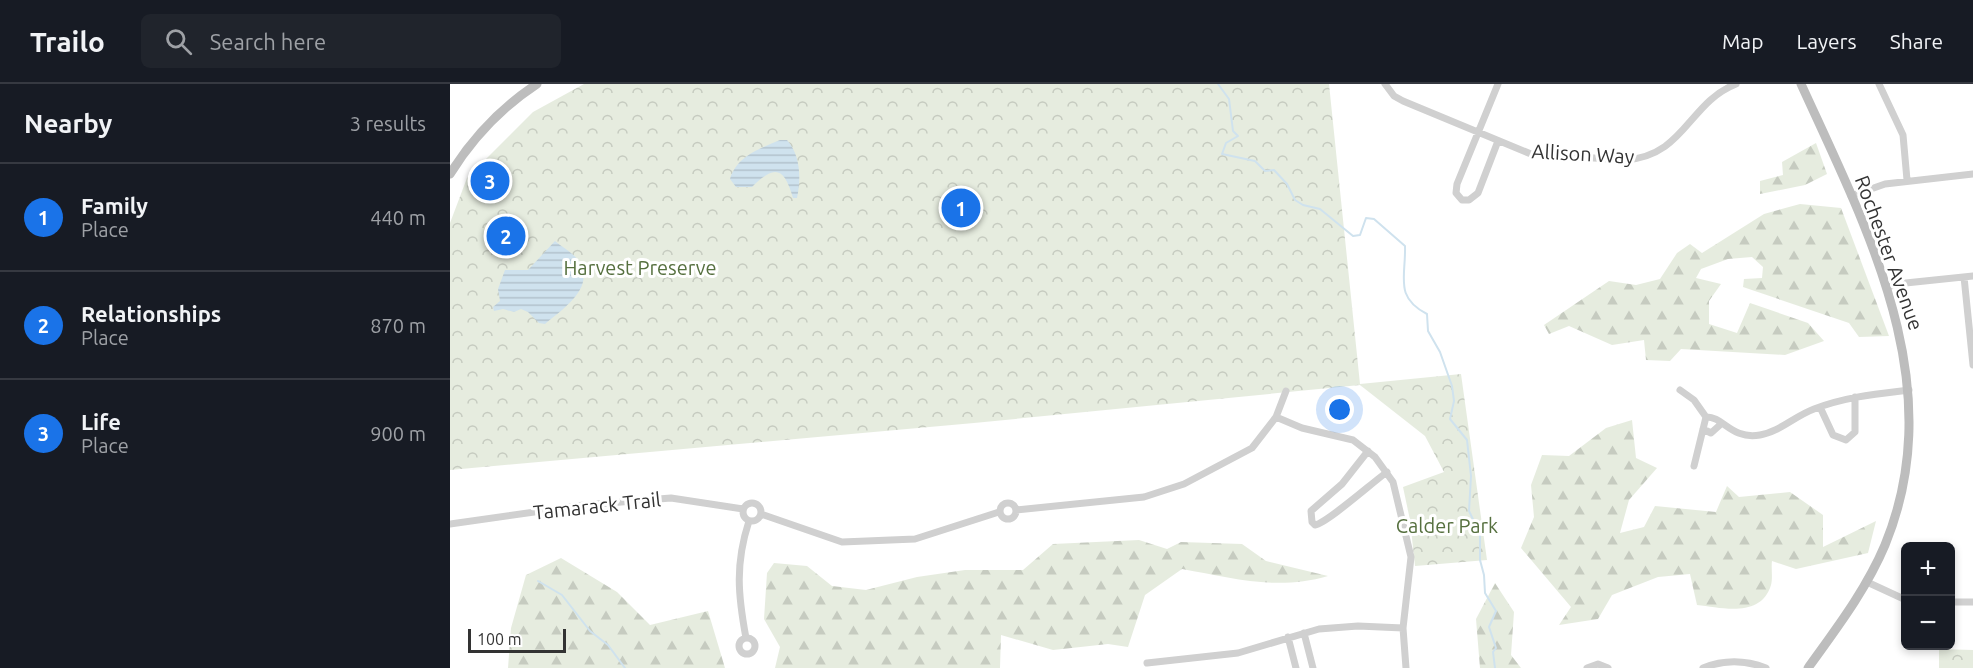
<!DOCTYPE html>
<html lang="en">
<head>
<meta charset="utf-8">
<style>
  body { margin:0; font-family:Ubuntu,sans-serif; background:#20242c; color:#f1f3f6 }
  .controls { position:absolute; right:18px; bottom:18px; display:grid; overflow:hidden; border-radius:9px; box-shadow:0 3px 9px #0003 }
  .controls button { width:54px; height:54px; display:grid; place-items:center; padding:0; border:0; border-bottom:2px solid #363941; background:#171b24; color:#f1f3f6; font:30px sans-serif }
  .scale { position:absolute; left:18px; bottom:15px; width:98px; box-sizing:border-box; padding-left:6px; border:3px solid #333; border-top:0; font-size:16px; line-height:21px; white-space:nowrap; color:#333; -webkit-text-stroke:4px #fff; paint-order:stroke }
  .you { position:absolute; left:890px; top:326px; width:21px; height:21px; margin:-15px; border:4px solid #fff; border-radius:50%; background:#1a73e8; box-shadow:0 0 0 9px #1a73e833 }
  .badge { display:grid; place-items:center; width:39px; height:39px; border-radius:50%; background:#1a73e8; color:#fff; font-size:20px; font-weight:700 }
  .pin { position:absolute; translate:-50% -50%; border:3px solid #fff; box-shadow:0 2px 6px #0006 }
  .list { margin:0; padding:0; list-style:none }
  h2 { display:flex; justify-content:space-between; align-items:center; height:78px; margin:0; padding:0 24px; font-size:26px }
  h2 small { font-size:20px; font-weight:400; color:#9ea1a6 }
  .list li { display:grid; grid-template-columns:39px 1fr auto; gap:18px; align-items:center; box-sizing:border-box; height:108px; padding:0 24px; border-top:2px solid #363941 }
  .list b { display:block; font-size:22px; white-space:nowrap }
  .list p { margin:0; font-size:20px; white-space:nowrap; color:#9ea1a6 }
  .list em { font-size:20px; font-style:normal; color:#9ea1a6 }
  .icon { flex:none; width:33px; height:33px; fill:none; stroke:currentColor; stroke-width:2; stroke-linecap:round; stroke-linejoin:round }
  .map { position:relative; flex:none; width:1523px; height:584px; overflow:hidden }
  header { display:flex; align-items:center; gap:36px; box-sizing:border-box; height:84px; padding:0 30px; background:#171b24; border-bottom:2px solid #363941 }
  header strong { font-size:28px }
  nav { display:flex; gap:33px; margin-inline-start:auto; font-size:21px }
  .search { width:420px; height:54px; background:#20242c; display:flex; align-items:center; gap:15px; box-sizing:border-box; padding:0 21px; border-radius:9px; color:#9ea1a6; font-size:22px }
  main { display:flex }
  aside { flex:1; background:#171b24 }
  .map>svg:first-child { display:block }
</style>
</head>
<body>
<header>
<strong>Trailo</strong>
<div class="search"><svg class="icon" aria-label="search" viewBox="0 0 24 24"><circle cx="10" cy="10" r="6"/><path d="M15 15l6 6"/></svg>Search here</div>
<nav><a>Map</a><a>Layers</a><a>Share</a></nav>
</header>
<main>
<aside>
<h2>Nearby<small>3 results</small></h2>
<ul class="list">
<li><span class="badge">1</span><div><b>Family</b><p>Place</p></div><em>440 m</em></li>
<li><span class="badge">2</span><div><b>Relationships</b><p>Place</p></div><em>870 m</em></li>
<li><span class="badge">3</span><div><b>Life</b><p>Place</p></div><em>900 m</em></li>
</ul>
</aside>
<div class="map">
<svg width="1523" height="584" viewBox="0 0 1523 584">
  <defs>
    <pattern id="forest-firs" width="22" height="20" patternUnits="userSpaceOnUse" patternTransform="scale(1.5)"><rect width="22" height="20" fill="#e6ecdf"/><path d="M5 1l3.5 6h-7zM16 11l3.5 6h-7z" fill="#c6cbc0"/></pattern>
    <pattern id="park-crowns" width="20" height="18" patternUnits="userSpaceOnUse" patternTransform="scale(1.5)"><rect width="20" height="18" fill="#e6ecdf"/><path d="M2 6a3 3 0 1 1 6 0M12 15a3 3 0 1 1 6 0" fill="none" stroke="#c6cbc0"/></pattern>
    <pattern id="water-rules" width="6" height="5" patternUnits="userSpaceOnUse" patternTransform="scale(1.5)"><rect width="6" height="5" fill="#cfe2ee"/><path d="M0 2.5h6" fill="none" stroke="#b2c2cd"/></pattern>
  </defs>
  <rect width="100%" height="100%" fill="#fff"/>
  <path fill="url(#forest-firs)" d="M1366,59L1377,90L1355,101L1310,110V97L1333,91L1332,78Z
    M1350,120L1391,124L1439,252L1409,253L1399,239L1293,203L1294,195L1312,194L1313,183L1302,173L1278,175L1251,185L1246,194L1271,200L1259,217V240L1287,249L1300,219L1358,239L1374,257L1335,271L1231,265L1220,277L1196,276L1194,256L1162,261L1119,242L1099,250L1094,241L1159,197L1186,201L1210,195L1227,169L1240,160L1252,169L1314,130Z
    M1182,336L1186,374L1207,384L1179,416L1170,449L1194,443L1205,422L1266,428L1277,402L1289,413L1340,408L1373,431V463L1426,437L1418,469L1346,485L1322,477C1321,484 1323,494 1321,501C1311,534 1273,524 1247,521L1240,490L1208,493L1162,511L1148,535L1109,541L1121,523L1071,464L1084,433L1081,401L1092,371L1119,372L1156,344Z
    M689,456L717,465L731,458L792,460L816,477L878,492C827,507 783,494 732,485L695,511L678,563L658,560L603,566L551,551L550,584H325L330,563L314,535L317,489L324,479L357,482L382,502L416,506L467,493L515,486H573L603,460Z
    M111,474L167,508L200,541L258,527L275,584H58L61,544L76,491Z
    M1045,499L1064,528L1061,571L1071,584H1030L1026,535Z"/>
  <path fill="url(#park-crowns)" d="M134,0H879L910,300L1011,290L1037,476L965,482L960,436L953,403L994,388L975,352L910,301L524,339L0,386V139L17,94L83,28Z
    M1489,565L1523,566V584H1489Z"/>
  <path fill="url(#water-rules)" d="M330,56H337C351,72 351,95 347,114H343C334,82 324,81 302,103H286L280,95C287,72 309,65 330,56Z
    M105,157C112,163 123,169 128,176C147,203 114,224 95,240L89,239L78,228L71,225L64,228L53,225L44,227L43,223L50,217L48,205L55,186H78Z"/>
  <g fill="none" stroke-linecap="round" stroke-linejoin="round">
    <path stroke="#cfe2ee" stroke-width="2" d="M768,0L779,15L783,47L788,52L776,59L772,70L805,77L815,87L824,86L837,100L845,116L853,121L870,125L903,152L910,151L916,134L924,135L955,162C956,193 944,213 977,230L978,247L990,268L1002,302L1004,317L1000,335L1017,356L1021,392L1019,427L1030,450V476L1034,491L1035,509L1046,527L1039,543L1046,564L1043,568L1045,584
      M88,497L112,511L140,547L158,561L175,584"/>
    <path stroke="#d0d0d0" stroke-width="7" d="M935,0L944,12L953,17L1081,70L1175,76C1235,72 1238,19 1286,0
      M1048,0L1007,100L1006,109L1012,116H1019L1028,109L1048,57
      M1429,0L1453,51L1457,96
      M1401,112L1435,100L1523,90
      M1514,193L1523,281
      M1436,204L1446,200L1523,192
      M1230,306L1244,316L1256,333C1273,332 1281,356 1310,351C1329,348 1345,332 1364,325C1395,313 1426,310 1459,306
      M1370,323L1383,351L1396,356L1405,348V313
      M826,333L852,344L903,356L925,373L943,398L961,473L953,544L956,584
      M1253,345L1261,349L1271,340
      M918,367L892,400L861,427L862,438L865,441C877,439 923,398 937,388
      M1244,382L1256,333
      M550 427a8 8 0 1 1 16 0a8 8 0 1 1-16 0Z
      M293 428a9 9 0 1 1 18 0a9 9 0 1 1-18 0Z
      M566,426L694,413L734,400L802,364L826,333L836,307
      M311,430L392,458L465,455L549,428
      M0,440L134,421L221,414L293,425
      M1417,498L1456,516
      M1500,518H1523
      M854,549L863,584
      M838,553L846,584
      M289 562a8 8 0 1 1 16 0a8 8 0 1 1-16 0Z
      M296,554C288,511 285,480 299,437
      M697,579L788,569L869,545L908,542L953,544
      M1137,584L1148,580L1158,584
      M1253,584C1273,576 1295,576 1316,584"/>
    <path stroke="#bdbdbd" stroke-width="9" d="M1351,0C1417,145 1501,300 1435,461C1416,506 1386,545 1358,584
      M0,90C22,55 52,23 87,0"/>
  </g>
  <g text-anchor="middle" stroke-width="6" stroke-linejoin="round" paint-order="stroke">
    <g font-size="20" fill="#333" stroke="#fff">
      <text transform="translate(1133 70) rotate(3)" y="7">Allison Way</text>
      <text transform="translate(1439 169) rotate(70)" y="7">Rochester Avenue</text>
      <text transform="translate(147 422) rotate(-6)" y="7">Tamarack Trail</text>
    </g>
    <g font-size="20" fill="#56703f" stroke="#fff">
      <text x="190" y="191">Harvest Preserve</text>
      <text x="997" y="449">Calder Park</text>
    </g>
  </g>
</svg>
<div class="controls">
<button>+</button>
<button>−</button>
</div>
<div class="scale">100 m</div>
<div class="you"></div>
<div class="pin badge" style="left:511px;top:124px">1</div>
<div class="pin badge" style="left:56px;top:152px">2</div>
<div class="pin badge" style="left:40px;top:97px">3</div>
</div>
</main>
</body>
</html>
